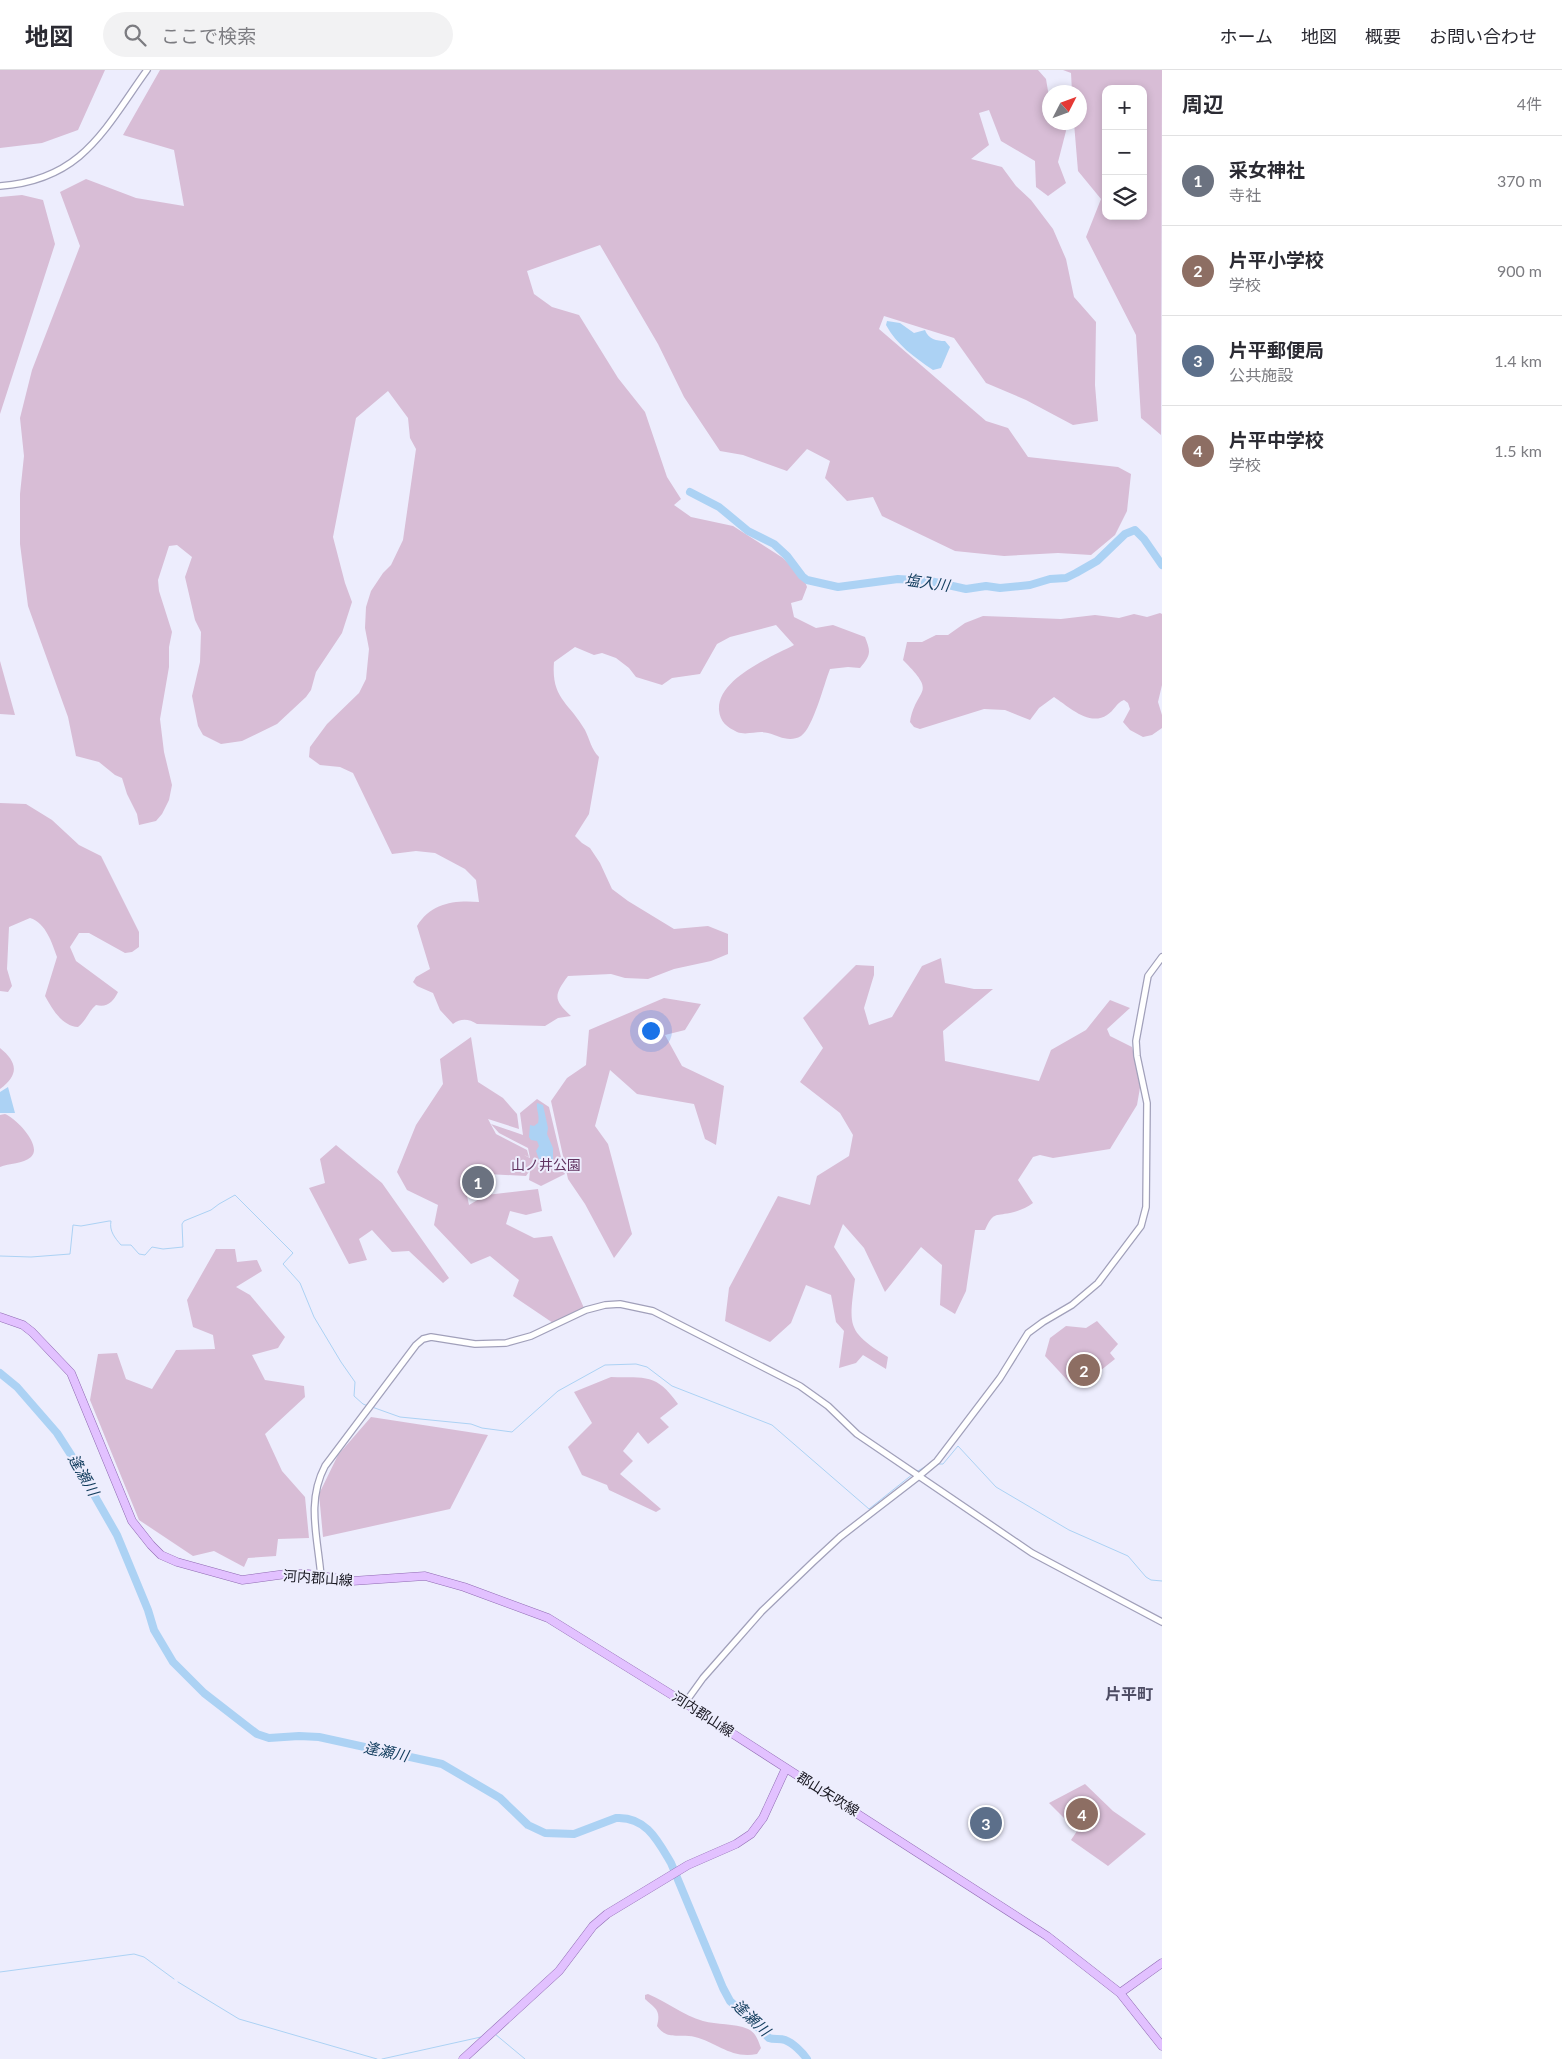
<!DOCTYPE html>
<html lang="ja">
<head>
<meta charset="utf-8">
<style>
  body { margin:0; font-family:Lato,"Noto Sans JP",sans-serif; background:#f2f2f3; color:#2b2b33 }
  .controls { position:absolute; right:15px; top:15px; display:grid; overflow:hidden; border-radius:10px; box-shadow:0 2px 8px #0003 }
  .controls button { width:45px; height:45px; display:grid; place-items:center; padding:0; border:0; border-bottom:1px solid #e1e1e2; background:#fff; color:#2b2b33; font:25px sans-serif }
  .compass { position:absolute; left:1042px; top:15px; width:45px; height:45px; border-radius:50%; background:#fff; box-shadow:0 2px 8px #0003; rotate:48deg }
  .you { position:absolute; left:650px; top:960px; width:18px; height:18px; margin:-12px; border:4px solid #fff; border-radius:50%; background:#1a73e8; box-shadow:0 0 0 8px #1a73e833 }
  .badge { display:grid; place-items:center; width:32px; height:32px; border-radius:50%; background:#3a8076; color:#fff; font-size:16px; font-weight:700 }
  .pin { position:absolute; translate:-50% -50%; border:2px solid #fff; box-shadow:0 1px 5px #0006 }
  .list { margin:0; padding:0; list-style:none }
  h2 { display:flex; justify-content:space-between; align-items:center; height:65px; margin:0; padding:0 20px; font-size:21px }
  h2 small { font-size:16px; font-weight:400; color:#7c7c81 }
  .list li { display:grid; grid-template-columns:32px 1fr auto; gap:15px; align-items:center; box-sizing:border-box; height:90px; padding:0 20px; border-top:1px solid #e1e1e2 }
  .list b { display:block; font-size:19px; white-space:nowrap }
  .list p { margin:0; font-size:16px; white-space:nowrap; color:#7c7c81 }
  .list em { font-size:16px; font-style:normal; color:#7c7c81 }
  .icon { flex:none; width:28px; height:28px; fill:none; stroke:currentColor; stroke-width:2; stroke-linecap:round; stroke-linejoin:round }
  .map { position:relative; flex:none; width:1162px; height:1989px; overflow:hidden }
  header { display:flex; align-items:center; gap:30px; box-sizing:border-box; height:70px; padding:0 25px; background:#fff; border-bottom:1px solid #e1e1e2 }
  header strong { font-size:24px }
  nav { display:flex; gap:28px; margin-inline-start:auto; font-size:18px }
  .search { width:350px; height:45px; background:#f2f2f3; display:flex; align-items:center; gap:12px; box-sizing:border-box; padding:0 18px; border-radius:28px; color:#7c7c81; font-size:19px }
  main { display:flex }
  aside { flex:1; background:#fff }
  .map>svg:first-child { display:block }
</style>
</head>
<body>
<header>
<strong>地図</strong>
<div class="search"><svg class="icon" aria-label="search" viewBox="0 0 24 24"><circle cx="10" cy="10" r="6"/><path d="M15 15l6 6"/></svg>ここで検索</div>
<nav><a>ホーム</a><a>地図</a><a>概要</a><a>お問い合わせ</a></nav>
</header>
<main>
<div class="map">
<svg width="1162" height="1989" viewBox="0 0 1162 1989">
  <rect width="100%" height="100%" fill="#ededfd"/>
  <path fill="#d8bdd6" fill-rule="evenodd" d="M0,0H105L78,60L42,73L0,78Z
    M160,0H1038L1046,9L1049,27L1050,52L1064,53L1066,61L1058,92L1066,113L1048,126L1036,117L1035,91L1001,71L989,40L979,43L989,75L971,89L1002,97L1016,116L1031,130L1053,159L1066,189L1074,227L1096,252L1095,315L1098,351L1073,355L1026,330L986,313L954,268L884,246L879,259L986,351L1008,358L1028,387L1118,397L1131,404L1127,441L1115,465L1091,485L1058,483L1004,486L955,481L882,446L873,427L847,431L825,408L830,391L807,379L787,401L743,385L720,381L684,327L658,274L600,175L527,201L534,224L552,237L579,245L618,308L645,342L667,407L681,429L674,435L691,447L733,456L783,488L804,509L807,517L802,530L791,533L794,547L816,558L833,555L865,567C871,582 871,585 860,598L848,597L830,599C824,614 813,658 801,666C789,673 779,666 768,663C758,660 747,666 737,662C727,657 720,652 719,640C717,609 771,587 794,575L776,555L730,567L717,574L700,604L672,608L662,615L636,607L629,598L616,588L602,583L594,585L575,577L554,592C551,629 569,632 585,660C590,670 591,679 599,687L589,744L575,766L582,773L590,778L600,793L612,819L628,831L674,859L708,856L728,864V884L711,891L674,899L648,909L625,908L611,904L568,906C553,926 554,930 571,946L558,948L545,956L477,954C469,949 461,948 453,954L440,940L433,923L417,916L413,912L416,907L430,899L417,856C431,833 454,830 479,832L476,810L465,799L435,783L416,781L392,784L353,703L340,697L320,695L309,687L310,677L327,654L359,623L366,609L369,579L365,558L366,537L371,521L383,503L391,495L403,470L416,379L410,368L408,348L388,321L356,348L333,467L345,513L352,532L342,563L316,602L311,620L306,627L277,654L242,671L221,674L203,665L198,656L192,626L200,592L201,562L195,550L185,507L192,487L177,475L169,476L158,510L159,521L172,562L169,577V597L160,649L164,682L172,715L169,730L162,744L156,751L139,755L137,744L127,724L122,708L115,705L99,692L76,686L68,647L28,536L20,474V424L24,386L20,348L32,300L80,176L60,122L86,109L136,128L184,136L174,80L123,65Z
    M1063,0H1162L1161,365L1141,348L1136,265L1086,167L1101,129L1078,101L1074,53L1080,52V22H1072L1071,3ZM1106,19H1143V146H1106Z
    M22,125L43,130L55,174L0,344V127Z
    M1160,543L1162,544V615L1158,632L1162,645V658L1152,665L1143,667L1130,660L1123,652L1130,639L1128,633L1124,630C1116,633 1114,641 1107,645C1089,657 1068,636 1054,627L1039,638L1030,650L1005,640L984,639L920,659L914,657L910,652C916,616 939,626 903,590L907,572H922L936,565H948L965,553L983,546L1061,549L1095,545L1119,548L1134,544L1147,547Z
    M0,591L15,645L0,644Z
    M0,733L26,734L52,750L79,775L101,786L139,862V877L132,882L125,883L89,863H79L70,877L76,891L118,922C113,932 107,938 96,935C88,942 86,951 78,957C62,956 52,939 45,926L57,887C52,873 46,853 30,848L9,857L7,899L12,916L8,922L0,921Z
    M941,888L945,913L974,919H993L943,961L945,991L1039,1011L1051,980L1086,960L1110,930L1130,938L1107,959L1110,966L1132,977L1141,1012L1137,1035L1110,1079L1053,1088L1040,1085L1033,1087L1018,1110L1033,1133C1026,1138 1019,1141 1010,1143C995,1146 993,1142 985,1160H975L966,1221L955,1244L940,1235L942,1195L921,1177L885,1222L864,1178L843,1154L834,1177L855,1209C849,1256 846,1261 888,1287L886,1299L863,1285L856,1293L839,1298L844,1261L836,1252L831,1225L806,1215L791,1253L770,1272L725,1251L729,1218L778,1126L810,1135L817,1106L849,1086L853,1065L840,1043L800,1012L823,978L803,948L856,895L874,896V905L864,938L869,955L892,947L922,896Z
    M664,928L701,934L685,960L665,965L682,996L724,1016L716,1075L705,1069L694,1034L637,1024L610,1000L595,1056L608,1074L632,1164L614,1188L585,1134L568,1109L551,1031L567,1008L586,995L589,960Z
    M471,967L478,1012L503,1028L517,1044L519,1059L488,1049L496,1064L527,1080L529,1087L524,1085L530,1088L528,1078L499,1063L491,1054L523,1065L520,1043L537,1029L549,1037L565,1104L541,1116L529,1110L530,1101V1100L526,1106L469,1103L466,1121L469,1135L486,1125L538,1119L542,1141L526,1145L510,1141L506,1154L534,1168L552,1166L584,1238L556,1255L513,1226L519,1210L490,1186L471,1194L434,1155L438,1135L407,1120L397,1102L416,1055L443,1014L440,989Z
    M0,978C17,992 20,1004 0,1019Z
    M5,1044C16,1048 43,1076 31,1087C23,1094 9,1093 0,1097V1045Z
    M336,1075L382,1113L449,1208L443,1213L409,1181L392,1182L372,1160L359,1169L367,1190L349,1194L309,1118L325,1113L320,1089Z
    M216,1179H235L237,1192L257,1190L262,1201L236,1217L250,1225L285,1267L278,1278L252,1285L265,1310L304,1316L305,1327L265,1364L282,1401L305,1427L309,1468L278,1469L276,1486L248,1488L244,1497L214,1481L193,1486L139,1450L90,1330L98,1284L117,1283L126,1309L152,1319L176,1280L215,1279L213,1265L193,1257L187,1230Z
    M1097,1251L1118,1274L1110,1283L1115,1289L1081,1316L1070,1313L1045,1286L1050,1268L1066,1256L1086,1258Z
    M611,1307C646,1308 656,1303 678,1334L660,1348L669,1357L648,1374L638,1362L623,1381L633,1391L620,1404L661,1439L656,1442L609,1420L607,1415L582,1405L568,1377L592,1353L574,1322Z
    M371,1347L488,1365L450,1439L323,1467L319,1424L338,1385Z
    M1085,1714L1113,1741L1146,1764L1108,1796L1071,1770L1077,1761L1049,1733Z
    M648,1924C667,1932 683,1945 703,1951C717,1955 734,1953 748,1959C756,1963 758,1970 761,1978L757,1984C731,1989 718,1973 695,1967C680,1963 667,1971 657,1956C661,1940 656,1939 645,1929V1925Z"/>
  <path fill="#acd2f4" d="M887,251L900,253L914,263L925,260C928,269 937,271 945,271L950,277L941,298L933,300C914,287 897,275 886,255Z
    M8,1017L15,1043H0V1022Z
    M537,1033L543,1035L548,1058L547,1064L553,1078V1096L545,1098L541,1095L536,1081L539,1076L537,1071L531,1070L529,1067L530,1055L534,1056L538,1053C540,1045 536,1040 537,1033Z"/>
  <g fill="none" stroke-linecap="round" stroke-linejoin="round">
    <path stroke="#acd2f4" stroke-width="1" d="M0,1186L31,1187L70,1184L73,1155L81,1156L109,1151H111C109,1161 115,1168 121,1175H131L139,1184L145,1185L152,1177L163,1179L183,1177L182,1154L184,1151L211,1140L219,1134L235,1125L293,1183L283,1194L300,1213L314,1247L341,1292L355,1312L354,1326L363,1334L368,1336
      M372,1337L400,1347L471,1354L482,1358L512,1362L558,1321L605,1295L636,1294L647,1297L672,1316L772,1355L869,1439L913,1404
      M937,1394H943L958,1376L996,1417L1069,1460L1128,1486L1146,1507L1151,1510L1162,1511
      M916,1402L930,1394
      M0,1902L134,1884L144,1887L174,1909
      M178,1912L239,1949L377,1989
      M495,1964L525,1989
      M382,1989L481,1967"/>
    <path stroke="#acd2f4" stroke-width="8" d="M690,422L719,437L748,461L774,474L787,486L802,506L807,510L838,517L898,509L930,511L966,519L986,516L1000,518L1030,515L1050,509L1066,508L1076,503L1097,491L1125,464L1135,460L1144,469L1162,495
      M0,1303L17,1317L57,1363L73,1388L117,1465L148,1540L154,1560L173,1592L204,1623L257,1664L269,1668L299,1666L319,1667L442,1694L500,1728L528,1755L545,1763L574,1764L616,1748C646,1746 658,1771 671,1793L723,1918L730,1931L769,1968C774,1970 780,1968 785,1970C793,1973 802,1982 807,1989"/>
    <g stroke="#a1a0ba" stroke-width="8">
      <path id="minor" d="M0,116C82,110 104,60 147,0
        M321,1507C318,1468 306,1432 325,1396L416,1275L423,1269L431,1267L475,1274L506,1273L531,1266L586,1240L605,1235L620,1234L653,1241L800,1316L828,1336L857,1364L1032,1483L1162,1552
        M685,1633L703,1608L762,1541L813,1492L840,1467L919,1406L937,1391L1000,1308L1028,1263L1043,1252L1072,1235L1098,1213L1141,1156L1146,1137L1147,1033L1137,986L1136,971L1148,906L1162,887"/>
    </g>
    <g stroke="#8f6bb2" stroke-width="9">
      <path id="major" d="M0,1247L23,1255L32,1262L71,1303L132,1451L151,1475L161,1485L177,1492L242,1510L286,1504H308L352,1511L425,1506L464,1517L548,1548L685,1633L1047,1866L1120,1923L1162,1976
        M1120,1923L1162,1893
        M463,1989L559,1901L593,1856L607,1844L688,1795L736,1774L751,1764L763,1748L786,1698"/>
    </g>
    <use href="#minor" stroke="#fff" stroke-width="5.5"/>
    <use href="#major" stroke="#e2c1ff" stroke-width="8"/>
  </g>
  <g text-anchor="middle" stroke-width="4" stroke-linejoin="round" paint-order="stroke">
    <g font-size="14" fill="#613360" stroke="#ededfd">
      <text x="546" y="1100">山ノ井公園</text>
    </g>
    <g font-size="14" fill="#191822" stroke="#ededfd">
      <text transform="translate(318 1508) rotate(4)" y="5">河内郡山線</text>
      <text transform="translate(703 1644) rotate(33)" y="5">河内郡山線</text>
      <text transform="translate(828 1724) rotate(32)" y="5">郡山矢吹線</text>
    </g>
    <g font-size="15" font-style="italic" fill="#113c5d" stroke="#ededfd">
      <text transform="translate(927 513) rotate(8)" y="5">塩入川</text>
      <text transform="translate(83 1405) rotate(60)" y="5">逢瀬川</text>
      <text transform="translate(386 1682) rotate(12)" y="5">逢瀬川</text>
      <text transform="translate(751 1948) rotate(43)" y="5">逢瀬川</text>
    </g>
    <g font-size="16" font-weight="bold" fill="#4e4d64" stroke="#ededfd">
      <text x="1129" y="1630">片平町</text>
    </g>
  </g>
</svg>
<div class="controls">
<button>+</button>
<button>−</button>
<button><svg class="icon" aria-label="layers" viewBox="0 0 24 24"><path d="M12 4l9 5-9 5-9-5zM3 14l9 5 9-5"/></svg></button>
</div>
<svg class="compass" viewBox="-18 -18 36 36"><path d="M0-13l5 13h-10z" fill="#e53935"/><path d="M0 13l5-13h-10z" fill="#7c7c81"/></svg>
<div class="you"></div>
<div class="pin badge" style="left:478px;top:1112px;background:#6b7280">1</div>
<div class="pin badge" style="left:1084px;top:1300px;background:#8d6e63">2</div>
<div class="pin badge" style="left:986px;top:1753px;background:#5c6f8a">3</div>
<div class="pin badge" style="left:1082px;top:1744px;background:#8d6e63">4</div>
</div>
<aside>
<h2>周辺<small>4件</small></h2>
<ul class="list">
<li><span class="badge" style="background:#6b7280">1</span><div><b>采女神社</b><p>寺社</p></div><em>370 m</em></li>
<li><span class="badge" style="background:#8d6e63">2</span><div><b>片平小学校</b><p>学校</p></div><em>900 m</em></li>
<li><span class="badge" style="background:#5c6f8a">3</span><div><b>片平郵便局</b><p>公共施設</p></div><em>1.4 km</em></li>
<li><span class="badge" style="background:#8d6e63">4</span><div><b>片平中学校</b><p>学校</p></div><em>1.5 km</em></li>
</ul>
</aside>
</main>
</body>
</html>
